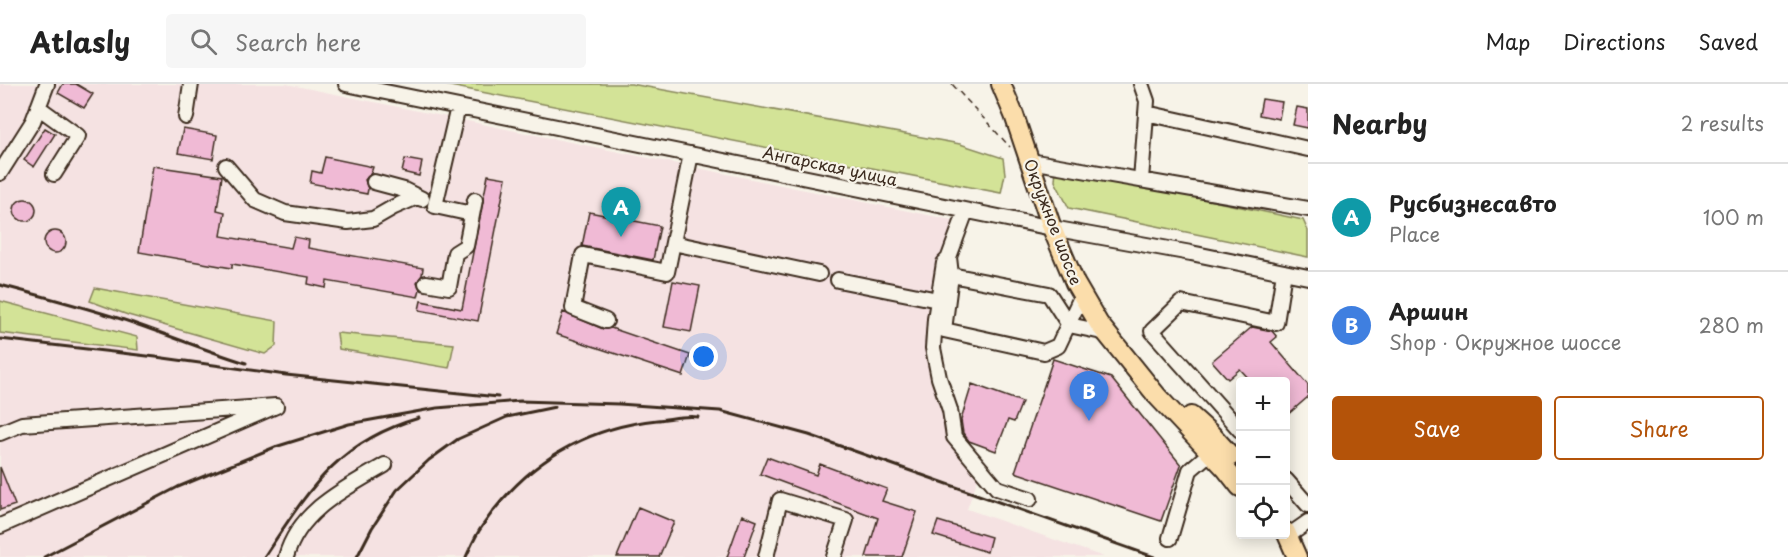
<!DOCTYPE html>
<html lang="en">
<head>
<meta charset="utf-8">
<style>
  body { margin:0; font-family:"Playpen Sans",sans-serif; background:#f6f6f6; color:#222 }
  .controls { position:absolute; right:18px; bottom:18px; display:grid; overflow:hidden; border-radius:6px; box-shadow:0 3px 15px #0003 }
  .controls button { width:54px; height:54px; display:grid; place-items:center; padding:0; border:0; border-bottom:2px solid #e0e0e0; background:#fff; color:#222; font:30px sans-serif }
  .you { position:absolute; left:704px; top:273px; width:21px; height:21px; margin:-15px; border:4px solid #fff; border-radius:50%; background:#1a73e8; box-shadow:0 0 0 9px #1a73e833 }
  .badge { display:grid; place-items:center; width:39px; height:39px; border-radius:50%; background:#b45309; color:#fff; font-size:20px; font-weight:700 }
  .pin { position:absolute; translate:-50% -50px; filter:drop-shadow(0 2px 3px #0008) }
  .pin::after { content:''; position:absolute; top:32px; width:21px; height:18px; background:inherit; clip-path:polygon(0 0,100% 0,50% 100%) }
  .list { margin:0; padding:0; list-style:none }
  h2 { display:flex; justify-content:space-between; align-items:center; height:78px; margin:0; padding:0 24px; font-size:26px }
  h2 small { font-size:20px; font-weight:400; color:#767676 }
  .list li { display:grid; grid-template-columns:39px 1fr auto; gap:18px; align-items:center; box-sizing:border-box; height:108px; padding:0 24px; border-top:2px solid #e0e0e0 }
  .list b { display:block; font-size:22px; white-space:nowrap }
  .list p { margin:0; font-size:20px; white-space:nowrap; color:#767676 }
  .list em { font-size:20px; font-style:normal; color:#767676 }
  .actions { display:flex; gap:12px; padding:18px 24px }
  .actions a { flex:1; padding:14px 0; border:2px solid #b45309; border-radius:6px; text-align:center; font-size:21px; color:#b45309 }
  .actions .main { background:#b45309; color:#fff }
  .icon { flex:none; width:33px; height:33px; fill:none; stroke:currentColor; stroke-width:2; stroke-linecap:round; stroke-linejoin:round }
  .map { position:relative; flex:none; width:1308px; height:473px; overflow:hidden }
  header { display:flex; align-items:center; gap:36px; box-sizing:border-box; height:84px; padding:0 30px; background:#fff; border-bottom:2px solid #e0e0e0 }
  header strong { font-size:28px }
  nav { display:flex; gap:33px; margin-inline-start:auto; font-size:21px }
  .search { width:420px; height:54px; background:#f6f6f6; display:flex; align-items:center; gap:15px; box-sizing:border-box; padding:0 21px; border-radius:6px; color:#767676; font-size:22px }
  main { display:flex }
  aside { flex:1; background:#fff }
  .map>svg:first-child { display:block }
</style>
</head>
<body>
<header>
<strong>Atlasly</strong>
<div class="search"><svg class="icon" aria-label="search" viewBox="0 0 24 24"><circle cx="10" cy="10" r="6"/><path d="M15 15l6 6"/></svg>Search here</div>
<nav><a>Map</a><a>Directions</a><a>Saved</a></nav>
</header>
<main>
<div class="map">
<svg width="1308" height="473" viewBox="0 0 1308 473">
  <rect width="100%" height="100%" fill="#f7f3e8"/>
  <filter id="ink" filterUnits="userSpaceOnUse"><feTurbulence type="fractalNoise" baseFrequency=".0167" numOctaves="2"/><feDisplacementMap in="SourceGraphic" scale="12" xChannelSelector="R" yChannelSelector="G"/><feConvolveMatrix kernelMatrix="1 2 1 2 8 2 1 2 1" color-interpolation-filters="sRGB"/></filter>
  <g filter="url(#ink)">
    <path fill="#f5e2e2" d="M0,0H286L957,137L929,254L953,354L978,394L967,425L1104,473H0Z"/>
    <path fill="#d3e397" stroke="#87865a" stroke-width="1.5" d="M440,0H631L960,60L1003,74L1005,90L1001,109Z
      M1056,84L1303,136L1308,147V173L1069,124L1055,97Z
      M95,204L277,237L276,262L265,270L128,231L90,217Z
      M0,217L137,253L138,266L0,249Z
      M337,249L454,260L449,284L339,265Z"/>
    <path fill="#f0bad5" stroke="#3b2a1e" stroke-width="1.5" d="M63,0H76L93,10L84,24L58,9Z
      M1262,15L1282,18L1279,35L1259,31Z
      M1297,23L1308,25V44L1293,41Z
      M45,44L55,50L34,83L24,76Z
      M183,45L217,51L213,75L178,69Z
      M325,73L373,83L371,89L365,96L368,105L367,110L310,99L312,87L321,89Z
      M405,75L422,78L419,92L402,88Z
      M153,82L222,92L217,126L225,128L221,152L291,164L294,153L309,156L308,164L423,184L422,191L417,198L420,205L418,213L327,197L326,204L308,200L309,193L232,180V184L139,168Z
      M488,91L506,94L478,237L419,226L421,217L462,225Z
      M14 126a11 11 0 1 1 22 0a11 11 0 1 1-22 0Z
      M589,128L660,142L653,176L582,162Z
      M44 158a11 11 0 1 1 22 0a11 11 0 1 1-22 0Z
      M673,197L700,202L691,248L664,243Z
      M563,228L603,245L611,244L690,271L683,292L556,250Z
      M1252,243L1272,247L1277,253L1271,258L1308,301V313L1286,332V297H1251L1240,285L1228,295L1212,277Z
      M1053,275L1111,294L1181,381L1161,437L1015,388Z
      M972,300L1022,318L1014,338L1008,336L996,367L969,357L963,349L961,336Z
      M767,373L816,391L820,380L887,405L882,417L917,428L902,473H866L878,434L760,390Z
      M0,383L15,421L0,426Z
      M638,423L674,438L659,473H617Z
      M742,431L757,437L744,473H727Z
      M938,437L991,453L987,468L933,451Z"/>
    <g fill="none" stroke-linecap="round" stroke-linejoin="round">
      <g stroke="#3b2a1e" stroke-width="18">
        <path id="minor" d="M346,0L1052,144L1191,169L1308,193
          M38,23L78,52L54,90
          M458,23L435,122L472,130
          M1146,29L1308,65
          M186,33L191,0
          M1030,77L1308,125
          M226,82L255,116L285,129L348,138L373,135L394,123L417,113
          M0,89L33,37L47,0
          M1141,96L1147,17L1141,0
          M374,98L404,106L422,115
          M966,127L949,173L951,191L944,246L1044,268L1058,262L1082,211
          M673,159L819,190
          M949,174L944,179L935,235L933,264L939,294L950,326L954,353L997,404L1030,415
          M951,191L1049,210L1069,241L1107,249
          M838,196L938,216
          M426,199L449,203L455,169L466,162L475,116
          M606,237L573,224L583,171L667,188L691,70
          M1240,346L1152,247L1181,219L1276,239L1284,188
          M0,349L22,340L276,322L0,442
          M1286,396L1308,421
          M1288,452L1308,438
          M1170,454L1190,386L1211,368
          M286,473C299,426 346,404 385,381
          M766,473L780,416L846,436L834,473"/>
      </g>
      <g stroke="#3b2a1e" stroke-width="22">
        <path id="major" d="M1001,0L1014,31L1052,144L1075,199L1099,240L1157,312L1225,384L1240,403
          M1191,332L1211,350L1231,372
          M1286,448L1297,473"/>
      </g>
      <path stroke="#3b2a1e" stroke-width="1.5" stroke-dasharray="6 4.5" stroke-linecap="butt" d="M952,0L1010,63"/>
      <use href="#minor" stroke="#f7f3e8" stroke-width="14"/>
      <use href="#major" stroke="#fbddab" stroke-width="18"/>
      <path stroke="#3b2a1e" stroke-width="3" d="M0,201C45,213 89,224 133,239C171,252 207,267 246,279
        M0,255L156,273L286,291L498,313
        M44,473L178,403L275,363L349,340L437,324L520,317L619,320L720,327L809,351L1154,473
        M264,473C309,406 336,358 419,334
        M357,473L372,444L397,406L429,376L458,355L507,333L555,323
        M466,473C471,462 476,450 483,441C525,380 584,344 657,336C670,335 685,331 698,333"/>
    </g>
  </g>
  <g text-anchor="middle" stroke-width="4.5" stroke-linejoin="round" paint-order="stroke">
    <g font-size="16" fill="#3b2a1e" stroke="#f7f3e8">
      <text transform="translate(830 82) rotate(12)" y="6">Ангарская улица</text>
      <text transform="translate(1053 138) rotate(69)" y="6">Окружное шоссе</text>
    </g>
  </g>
</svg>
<div class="controls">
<button>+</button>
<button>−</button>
<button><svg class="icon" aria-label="locate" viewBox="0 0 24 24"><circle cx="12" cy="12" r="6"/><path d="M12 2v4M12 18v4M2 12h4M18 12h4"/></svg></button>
</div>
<div class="you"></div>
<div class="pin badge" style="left:621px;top:153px;background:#0f9aa8">A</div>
<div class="pin badge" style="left:1089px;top:337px;background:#3f7fe0">B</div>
</div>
<aside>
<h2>Nearby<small>2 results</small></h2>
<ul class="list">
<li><span class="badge" style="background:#0f9aa8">A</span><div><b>Русбизнесавто</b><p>Place</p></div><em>100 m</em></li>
<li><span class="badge" style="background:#3f7fe0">B</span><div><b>Аршин</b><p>Shop · Окружное шоссе</p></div><em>280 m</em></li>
</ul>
<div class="actions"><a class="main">Save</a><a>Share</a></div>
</aside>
</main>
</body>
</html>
